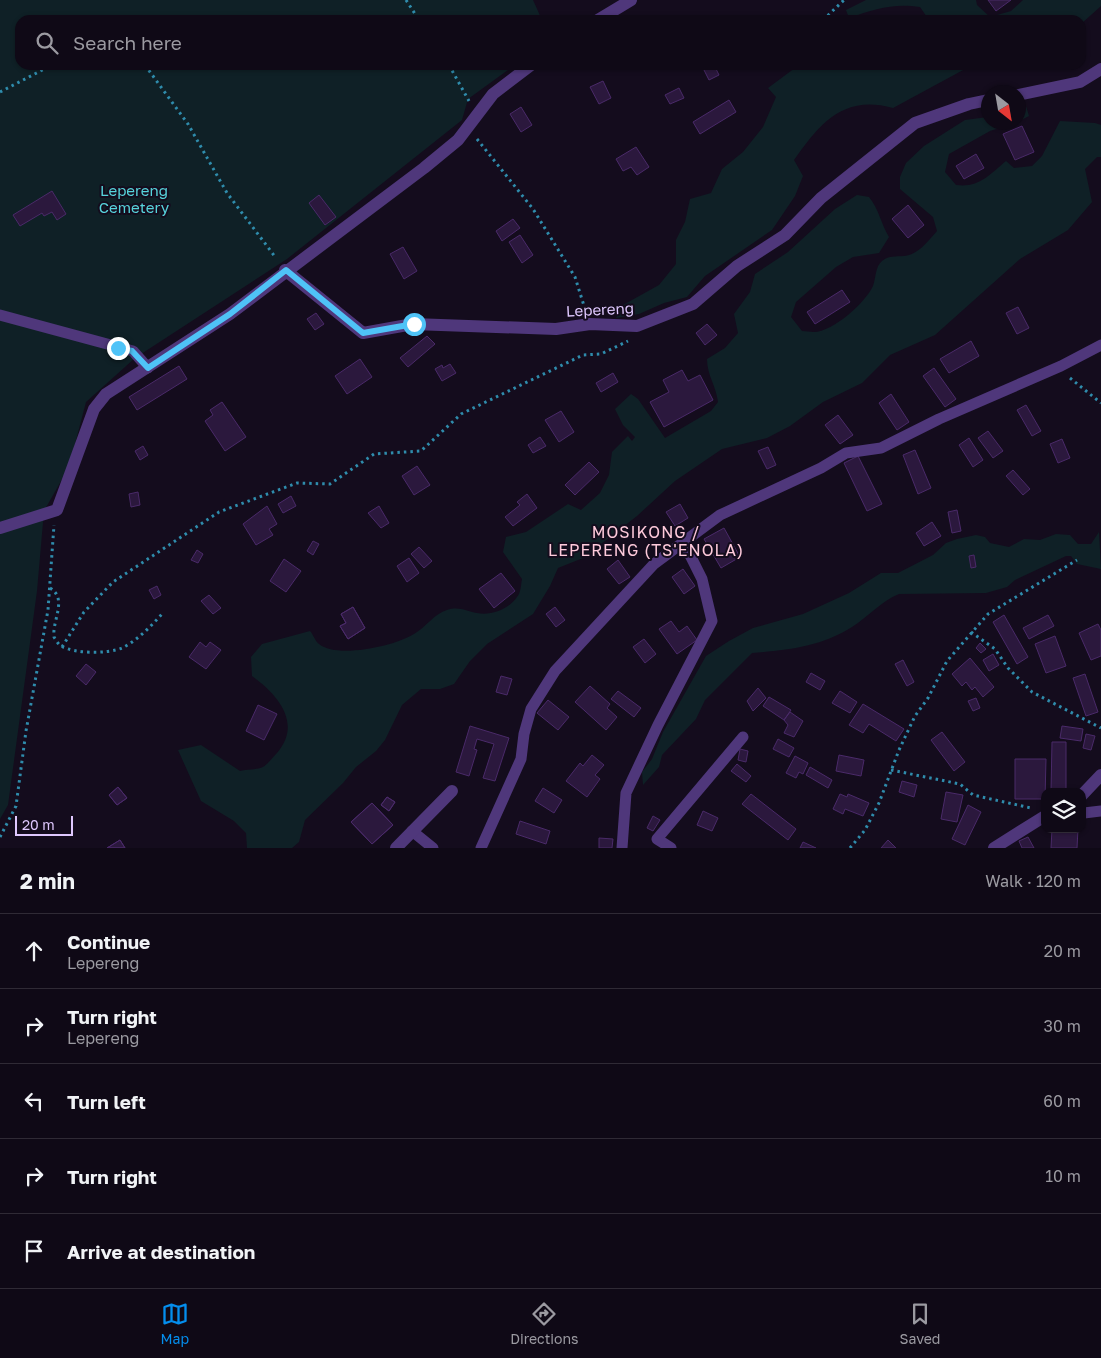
<!DOCTYPE html>
<html lang="en">
<head>
<meta charset="utf-8">
<style>
  body { margin:0; font-family:"Golos Text",sans-serif; background:#18121f; color:#f1f3f6 }
  .controls { position:absolute; right:15px; bottom:15px; display:grid; overflow:hidden; border-radius:10px; box-shadow:0 1px 4px #0004 }
  .controls button { width:45px; height:45px; display:grid; place-items:center; padding:0; border:0; border-bottom:1px solid #2f2a35; background:#0f0916; color:#f1f3f6; font:25px sans-serif }
  .compass { position:absolute; left:981px; top:85px; width:45px; height:45px; border-radius:50%; background:#0f0916; box-shadow:0 1px 4px #0004; rotate:149deg }
  .scale { position:absolute; left:15px; bottom:12px; width:58px; box-sizing:border-box; padding-left:5px; border:2px solid #dfc8fe; border-top:0; font-size:14px; line-height:18px; white-space:nowrap; color:#dfc8fe; -webkit-text-stroke:4px #140c1d; paint-order:stroke }
  .stop { position:absolute; width:15px; height:15px; margin:-11px; border:4px solid #4fc3f7; border-radius:50%; background:#fff }
  .stop.end { background:#4fc3f7; border-color:#fff; box-shadow:0 1px 5px #0008 }
  .list { margin:0; padding:0; list-style:none }
  h2 { display:flex; justify-content:space-between; align-items:center; height:65px; margin:0; padding:0 20px; font-size:21px }
  h2 small { font-size:16px; font-weight:400; color:#9b9aa1 }
  .list li { display:grid; grid-template-columns:32px 1fr auto; gap:15px; align-items:center; box-sizing:border-box; height:75px; padding:0 20px; border-top:1px solid #2f2a35 }
  .list b { display:block; font-size:19px; white-space:nowrap }
  .list p { margin:0; font-size:16px; white-space:nowrap; color:#9b9aa1 }
  .list em { font-size:16px; font-style:normal; color:#9b9aa1 }
  .icon { flex:none; width:28px; height:28px; fill:none; stroke:currentColor; stroke-width:2; stroke-linecap:round; stroke-linejoin:round }
  .map { position:relative; flex:none; width:1101px; height:848px; overflow:hidden }
  .search { position:absolute; background:#0f0916; box-shadow:0 1px 4px #0004; left:15px; right:15px; top:15px; height:55px; display:flex; align-items:center; gap:12px; box-sizing:border-box; padding:0 18px; border-radius:15px; color:#9b9aa1; font-size:19px }
  .sheet { height:440px; background:#0f0916 }
  nav { display:flex; justify-content:space-around; align-items:center; box-sizing:border-box; height:70px; border-top:1px solid #2f2a35; background:#0f0916; font-size:14px; color:#9b9aa1 }
  nav a { display:grid; justify-items:center; gap:2px }
  nav .on { color:#048eee }
  .map>svg:first-child { display:block }
</style>
</head>
<body>
<div class="map">
<svg width="1101" height="848" viewBox="0 0 1101 848">
  <rect width="100%" height="100%" fill="#140c1d"/>
  <path fill="#0f2026" d="M0,0H533L542,20H20V65H515L468,99L462,120L287,259L135,358L86,402L69,467L44,511L37,591L8,805L0,819Z
    M866,0H976L977,5L990,17L1011,11L1023,0H1101V6L1081,24V20H929L920,7C893,3 875,9 849,18L846,10Z
    M799,65H978L965,69L893,108C844,94 820,123 794,160L803,176L795,196L772,230L705,276L687,297L664,303L639,314L616,318L623,305L659,285L676,264V240L685,222L690,199L711,193L722,169L743,152L763,127L776,97L768,88Z
    M1026,106L1029,116L1019,121V109Z
    M988,117V122L1014,123L990,131L949,154L945,172L956,185C979,188 989,175 1006,161L1014,168L1032,166L1042,156L1060,121L1095,123L1101,125V157H1097L1085,169L1092,202L1068,230L1020,259L935,335L890,355L862,383L823,402L790,426L767,438L722,449L675,481L637,516L583,558L558,568L550,586L533,614L487,644L470,661L454,684L440,689H421L402,705L385,740L376,751L356,767L343,783L305,820L299,842L292,848H247L246,833L234,821L201,801L178,750L201,745L240,771C247,769 257,770 263,767C268,764 273,757 277,753C303,723 277,694 252,676L251,657L262,644L310,631C313,634 315,641 319,644C337,659 395,646 414,634C425,628 435,613 447,610C459,606 466,611 477,613C491,616 509,609 517,597C521,593 521,584 522,579L503,552L506,537L526,532L568,504L581,510L600,493L609,475L612,452L628,436L632,441L635,437L623,425L615,409L631,394L638,399L665,438L711,411L718,402C716,386 707,375 707,359L725,348L738,333L734,314L750,292L755,274L788,252L835,209L857,195L869,197C879,209 881,224 889,237L879,253L853,257L836,267L796,302L791,317L802,331C806,331 810,332 813,332C832,333 866,302 873,286C876,278 875,267 882,261C890,255 895,257 904,256C918,255 928,241 937,231L933,217L900,189V177L906,163L924,146L965,120Z
    M1099,532L1101,569L1077,564L1071,556H1066L1015,580L1007,587L986,593L899,594C881,601 868,617 852,627C820,647 788,650 752,653L705,700L696,719L662,755L659,767L643,785L642,772L652,759L663,732L706,656L729,641L753,628L803,614L849,593L881,573H898L933,555L946,543L957,539L976,535L985,537L990,543L1009,547L1024,539L1040,540L1056,534L1070,535L1078,544H1091Z"/>
  <path fill="#2b183d" stroke="#4a2a69" d="M988,0H1011L996,11Z
    M711,65H714L719,75L709,80L703,68Z
    M603,81L611,98L599,104L590,87Z
    M679,88L684,98L670,104L665,95Z
    M729,100L736,112L700,134L693,122Z
    M521,107L532,125L521,132L510,114Z
    M1022,126L1034,152L1015,160L1003,134Z
    M636,147L649,167L637,175L631,167L623,171L616,159Z
    M976,154L984,168L964,179L956,166Z
    M52,191L66,214L57,220L52,212L44,216L42,213L20,226L13,215Z
    M319,195L336,217L325,225L309,203Z
    M908,205L924,225L908,238L892,219Z
    M513,219L520,228L502,241L496,231Z
    M520,235L533,255L522,263L509,242Z
    M403,247L417,271L404,279L390,254Z
    M842,290L850,302L815,324L807,312Z
    M1018,307L1029,328L1017,334L1006,313Z
    M316,313L324,324L315,330L307,319Z
    M707,324L717,335L705,345L696,333Z
    M427,336L435,344L408,367L400,358Z
    M971,341L979,356L949,373L940,359Z
    M360,359L372,377L347,394L335,376Z
    M450,364L456,373L442,381L435,369L442,365L443,368Z
    M179,366L187,379L137,410L129,397Z
    M934,368L956,399L945,407L923,376Z
    M682,370L688,381L700,375L713,400L664,427L650,402L669,392L663,380Z
    M613,373L618,382L601,392L596,383Z
    M891,394L909,422L897,430L879,403Z
    M222,402L246,437L225,451L205,421L213,415L210,410Z
    M1026,405L1041,431L1032,436L1017,410Z
    M561,411L574,432L559,442L545,420Z
    M838,415L853,435L840,444L825,425Z
    M988,431L1003,451L993,458L978,438Z
    M540,437L546,446L533,453L528,445Z
    M969,438L983,460L973,467L959,445Z
    M1062,439L1070,458L1058,463L1050,444Z
    M143,446L148,455L140,460L135,451Z
    M768,447L776,465L767,469L758,451Z
    M915,450L931,488L918,494L903,455Z
    M858,456L882,504L867,511L844,463Z
    M589,462L599,472L575,495L565,485Z
    M417,466L430,485L414,495L402,476Z
    M1013,470L1030,489L1023,495L1006,476Z
    M138,492L140,505L131,507L129,494Z
    M527,494L537,508L513,526L505,517L520,505L517,502Z
    M291,496L296,506L283,513L278,504Z
    M680,504L688,518L675,526L666,512Z
    M267,506L277,524L269,529L273,535L256,545L243,524Z
    M379,506L389,523L381,528L368,513Z
    M957,510L961,531L952,533L948,512Z
    M932,522L941,536L924,546L916,533Z
    M724,528L740,557L721,568L704,539Z
    M313,541L319,544L313,555L307,551Z
    M419,547L432,561L424,568L411,554Z
    M197,550L203,554L198,563L191,560Z
    M974,555L976,567L971,568L969,556Z
    M409,558L419,573L407,582L397,566Z
    M284,559L301,571L286,592L270,581Z
    M618,560L630,577L619,584L607,569Z
    M683,569L695,586L684,594L672,577Z
    M501,573L515,591L494,608L479,589Z
    M157,586L161,595L154,599L149,590Z
    M209,595L221,608L213,614L201,601Z
    M353,607L365,628L348,639L340,626L346,623L341,614Z
    M353,607L365,628L348,639L340,626L346,623L341,614Z
    M555,607L565,620L556,627L546,614Z
    M1004,615L1028,657L1017,664L993,622Z
    M1048,615L1054,626L1029,639L1023,628Z
    M671,621L679,632L687,626L697,640L677,654L659,629Z
    M1098,624L1101,630V656L1091,660L1079,633Z
    M1055,636L1066,666L1046,673L1035,644Z
    M644,639L656,654L645,663L633,647Z
    M200,642L206,647L210,642L221,650L206,669L189,657Z
    M980,643L986,649L981,653L976,648Z
    M993,654L999,665L989,671L983,660Z
    M970,658L994,687L983,697L975,687L972,690L966,682L962,686L952,674Z
    M903,660L914,682L907,686L895,664Z
    M86,664L96,672L86,685L76,676Z
    M811,673L825,681L820,690L806,682Z
    M1085,674L1098,712L1086,716L1073,678Z
    M501,676L512,679L507,695L496,692Z
    M590,686L610,704L607,708L617,717L606,730L575,702Z
    M758,688L766,698L753,711L747,701Z
    M618,691L641,708L634,717L611,699Z
    M840,691L857,702L850,713L832,703Z
    M769,697L791,710L784,720L763,706Z
    M976,698L980,708L973,711L968,701Z
    M548,700L569,717L558,730L537,713Z
    M863,704L904,729L896,741L869,724L863,733L849,725Z
    M258,705L277,714L264,740L246,731Z
    M790,712L803,721L794,737L784,733L788,725L784,720Z
    M470,726L509,738L495,781L483,778L494,744L477,739L474,749L477,750L469,776L456,772Z
    M1062,726L1083,729L1081,741L1060,738Z
    M942,732L965,762L954,771L931,740Z
    M1086,734L1095,736L1091,750L1083,748Z
    M778,739L794,748L789,757L773,749Z
    M1052,742H1066V790L1051,791Z
    M740,749L748,751L746,762L738,760Z
    M592,755L604,765L595,775L600,779L587,797L566,781L580,763L583,766Z
    M839,755L864,760L861,776L836,771Z
    M795,756L808,763L803,774L799,772L796,778L786,773Z
    M1015,759H1046L1045,799H1015Z
    M737,764L751,776L746,782L731,771Z
    M810,767L832,780L828,788L806,775Z
    M902,781L917,785L914,797L899,792Z
    M118,787L127,798L117,805L109,795Z
    M118,787L127,798L117,805L109,795Z
    M543,788L562,800L554,813L535,801Z
    M946,792L963,795L957,822L941,819Z
    M751,794L796,829L788,840L742,804Z
    M840,794L847,797L848,794L869,803L863,816L845,809L843,814L833,809Z
    M387,797L395,802L389,811L381,805Z
    M387,797L395,802L389,811L381,805Z
    M372,803L393,825L372,844L351,822Z
    M372,803L393,825L372,844L351,822Z
    M968,805L981,812L965,845L952,839Z
    M703,811L718,818L712,831L697,825Z
    M653,816L660,820L653,831L647,828Z
    M520,821L550,831L546,844L516,834Z
    M1052,829H1078L1077,848H1051Z
    M1028,837L1034,848H1022L1019,841Z
    M599,838L613,839L612,848H599Z
    M120,840L125,848H107Z
    M120,840L125,848H107Z
    M888,840L896,848H881Z
    M803,842L816,848H800Z"/>
  <g fill="none" stroke-linecap="round" stroke-linejoin="round">
    <path stroke="#2f8cac" stroke-width="3" stroke-dasharray="2.5 4" stroke-linecap="butt" d="M406,0L419,20
      M823,20L844,0
      M145,65L188,124L227,193L276,258
      M449,65L469,101
      M0,92L52,65
      M477,139L533,209L575,277L585,309
      M1070,378L1101,403
      M50,588C68,599 52,620 54,637C56,640 58,644 61,646C75,654 108,654 122,648C138,640 151,626 163,613
      M971,632L995,649L1008,668L1032,692L1101,728
      M62,647L84,612L113,582L219,512L297,483L330,484L374,454L421,451L461,414L583,355L601,354L628,341
      M891,770L960,784L973,795L1031,808
      M0,837L16,806L26,731L48,610L54,525
      M850,848L865,830L879,803L899,750L915,716L928,698L947,661L988,614L1077,560"/>
    <path stroke="#4f377b" stroke-width="11" d="M0,315L133,351L148,368
      M1082,811L1084,813L1101,811
      M412,831L433,848
      M481,848L521,759L524,734L531,709L555,671L654,564L720,515L821,468L846,453L881,448L939,419L1061,366L1101,345
      M622,848L626,793L658,725L712,621L702,579L683,541
      M671,848L657,839L743,737"/>
    <path stroke="#4f377b" stroke-width="12" d="M598,20L631,0
      M1018,95L1080,82L1101,69
      M285,270L363,333L413,324L556,329L590,324L637,326L693,304L737,266L785,235L821,198L915,123L969,104L988,100
      M0,528L57,510L94,409L106,394L230,314L424,168L458,140L493,94L531,65
      M1082,795L1101,775
      M396,848L452,791
      M994,848L1045,816"/>
  </g>
  <g fill="none" stroke-linecap="round" stroke-linejoin="round">
    <path stroke="#4fc3f7" stroke-width="6" d="M118,348L132,351L148,368L230,314L286,270L363,333L414,324"/>
  </g>
  <g text-anchor="middle" stroke-width="4" stroke-linejoin="round" paint-order="stroke">
    <g font-size="15" fill="#57d4dc" stroke="#140c1d">
      <text x="134" y="196">Lepereng<tspan x="134" dy="17">Cemetery</tspan></text>
    </g>
    <g font-size="15" fill="#dfc8fe" stroke="#140c1d">
      <text transform="translate(600 310) rotate(-3)" y="5">Lepereng</text>
    </g>
    <g font-size="16" letter-spacing="1" fill="#fecadb" stroke="#140c1d">
      <text x="646" y="538">MOSIKONG /<tspan x="646" dy="18">LEPERENG (TS'ENOLA)</tspan></text>
    </g>
  </g>
</svg>
<div class="controls">
<button><svg class="icon" aria-label="layers" viewBox="0 0 24 24"><path d="M12 4l9 5-9 5-9-5zM3 14l9 5 9-5"/></svg></button>
</div>
<svg class="compass" viewBox="-18 -18 36 36"><path d="M0-13l5 13h-10z" fill="#e53935"/><path d="M0 13l5-13h-10z" fill="#9b9aa1"/></svg>
<div class="scale">20 m</div>
<div class="stop" style="left:414px;top:324px"></div>
<div class="stop end" style="left:118px;top:348px"></div>
<div class="search"><svg class="icon" aria-label="search" viewBox="0 0 24 24"><circle cx="10" cy="10" r="6"/><path d="M15 15l6 6"/></svg>Search here</div>
</div>
<section class="sheet">
<h2>2 min<small>Walk · 120 m</small></h2>
<ul class="list">
<li><svg class="icon" aria-label="ahead" viewBox="0 0 24 24"><path d="M12 20V5M6 11l6-6 6 6"/></svg><div><b>Continue</b><p>Lepereng</p></div><em>20 m</em></li>
<li><svg class="icon" aria-label="right" viewBox="0 0 24 24"><path d="M7 20v-9h11M14 6l5 5-5 5"/></svg><div><b>Turn right</b><p>Lepereng</p></div><em>30 m</em></li>
<li><svg class="icon" aria-label="left" viewBox="0 0 24 24"><path d="M17 20v-9H6M10 6l-5 5 5 5"/></svg><div><b>Turn left</b></div><em>60 m</em></li>
<li><svg class="icon" aria-label="right" viewBox="0 0 24 24"><path d="M7 20v-9h11M14 6l5 5-5 5"/></svg><div><b>Turn right</b></div><em>10 m</em></li>
<li><svg class="icon" aria-label="arrive" viewBox="0 0 24 24"><path d="M6 21V4h12l-3 4 3 4H6"/></svg><div><b>Arrive at destination</b></div></li>
</ul>
</section>
<nav>
<a class="on"><svg class="icon" aria-label="map" viewBox="0 0 24 24"><path d="M3 6l6-2 6 2 6-2v14l-6 2-6-2-6 2zM9 4v14M15 6v14"/></svg>Map</a>
<a><svg class="icon" aria-label="directions" viewBox="0 0 24 24"><path d="M12 3l9 9-9 9-9-9zM9 14v-3h6M13 9l2 2-2 2"/></svg>Directions</a>
<a><svg class="icon" aria-label="saved" viewBox="0 0 24 24"><path d="M7 4h10v16l-5-4-5 4z"/></svg>Saved</a>
</nav>
</body>
</html>
